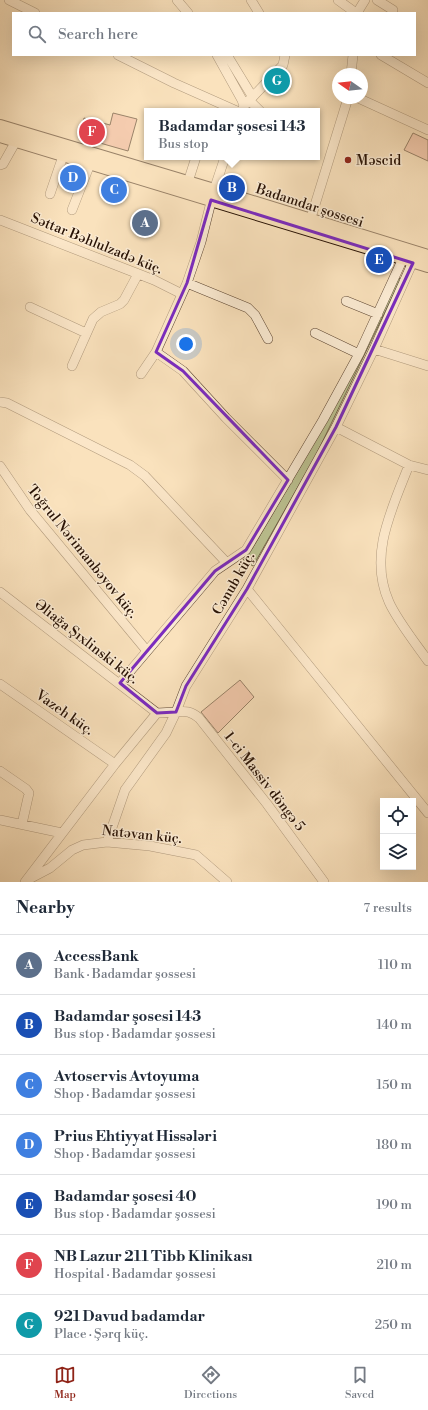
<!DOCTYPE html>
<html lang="en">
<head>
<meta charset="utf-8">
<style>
  body { margin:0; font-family:"Libre Bodoni",serif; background:#f2f2f3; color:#1f2937 }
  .controls { position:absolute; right:12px; bottom:12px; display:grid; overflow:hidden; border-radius:0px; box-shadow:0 4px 16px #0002 }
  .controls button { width:36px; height:36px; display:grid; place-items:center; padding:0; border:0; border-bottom:1px solid #e0e1e3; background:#fff; color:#1f2937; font:20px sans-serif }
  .compass { position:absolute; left:332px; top:68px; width:36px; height:36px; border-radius:50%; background:#fff; box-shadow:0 4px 16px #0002; rotate:284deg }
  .you { position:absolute; left:186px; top:344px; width:14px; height:14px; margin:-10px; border:3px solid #fff; border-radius:50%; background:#1a73e8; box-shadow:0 0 0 6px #1a73e833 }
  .badge { display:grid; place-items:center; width:26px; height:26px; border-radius:50%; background:#8f2418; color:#fff; font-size:13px; font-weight:700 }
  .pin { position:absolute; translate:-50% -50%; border:2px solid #fff; box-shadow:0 1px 4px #0006 }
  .popup { position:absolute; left:144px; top:108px; width:176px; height:52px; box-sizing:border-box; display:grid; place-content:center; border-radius:0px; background:#fff; filter:drop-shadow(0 1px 3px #0005); font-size:13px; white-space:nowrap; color:#747a83 }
  .popup b { font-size:15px; color:#1f2937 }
  .popup::after { content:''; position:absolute; left:50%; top:100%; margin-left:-8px; border:8px solid transparent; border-top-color:#fff }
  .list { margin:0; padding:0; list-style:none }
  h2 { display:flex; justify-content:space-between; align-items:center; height:52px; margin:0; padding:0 16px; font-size:17px }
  h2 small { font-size:13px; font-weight:400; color:#747a83 }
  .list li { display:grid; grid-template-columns:26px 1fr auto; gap:12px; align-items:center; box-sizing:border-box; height:60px; padding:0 16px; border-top:1px solid #e0e1e3 }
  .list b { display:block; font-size:15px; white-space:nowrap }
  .list p { margin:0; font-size:13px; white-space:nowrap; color:#747a83 }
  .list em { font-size:13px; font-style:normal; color:#747a83 }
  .icon { flex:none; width:22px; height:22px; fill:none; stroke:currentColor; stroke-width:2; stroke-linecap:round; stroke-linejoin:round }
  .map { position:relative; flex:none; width:428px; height:882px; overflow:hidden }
  .search { position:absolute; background:#fff; box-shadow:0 4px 16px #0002; left:12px; right:12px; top:12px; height:44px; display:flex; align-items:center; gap:10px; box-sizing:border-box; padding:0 14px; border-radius:0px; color:#747a83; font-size:15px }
  .sheet { height:472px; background:#fff }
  nav { display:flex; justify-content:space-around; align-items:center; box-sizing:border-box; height:56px; border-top:1px solid #e0e1e3; background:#fff; font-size:11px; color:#747a83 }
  nav a { display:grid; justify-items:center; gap:2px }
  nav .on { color:#8f2418 }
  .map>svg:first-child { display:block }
</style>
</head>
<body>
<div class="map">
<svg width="428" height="882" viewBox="0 0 428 882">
  <rect width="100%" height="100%" fill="#fae2bd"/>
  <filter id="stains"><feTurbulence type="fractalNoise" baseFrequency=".005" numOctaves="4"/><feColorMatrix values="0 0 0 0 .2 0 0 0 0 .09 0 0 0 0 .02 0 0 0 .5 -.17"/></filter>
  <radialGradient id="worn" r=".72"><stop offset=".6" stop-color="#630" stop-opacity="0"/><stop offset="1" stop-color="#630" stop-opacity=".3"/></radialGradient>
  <path fill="#bcc392" stroke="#726a4b" d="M398,278L401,279L316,455L253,566L243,560L252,549L327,421Z"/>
  <path fill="#efb29e" stroke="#271104" d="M113,113L137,119L128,151L79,137L84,118L110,125Z
    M413,133L428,140V161L404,150Z
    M240,680L254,697L218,733L201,712Z"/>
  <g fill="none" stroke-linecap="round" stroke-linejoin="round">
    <g stroke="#5c4532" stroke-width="10">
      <path id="minor" d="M9,0L35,13
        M177,0L188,13
        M251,0L259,13
        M338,0L356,13
        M377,0L393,10
        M357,13L365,0
        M118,55L174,83L237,111
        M217,55L242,100L244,106L242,111
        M227,55L252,96
        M381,55L428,83
        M351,74L353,55
        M358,98L428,130
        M249,100L260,111
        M244,106L283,65L285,55
        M0,165L3,164L16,141
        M188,182L196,157
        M50,194L63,156
        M72,210L90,164
        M0,220L154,280L182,294
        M310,221L348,98
        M187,283L248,308L255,315L268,339
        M346,301L378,314
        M30,307L86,333
        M315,333L359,354
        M374,349L428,366
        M156,352L183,371L226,418L288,480
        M72,366L93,319L101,312L120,304L124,300L138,274
        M141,374L156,352L187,283L201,242L214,190L225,157
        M0,402L7,403L130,465L145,476L226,562
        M336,427L409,465L428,470
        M409,465C392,509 368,555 389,602C397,620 416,644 428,661
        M0,466L30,510L147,651
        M247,589L428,813
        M0,592L157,713
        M120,683L215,571L246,550L323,420L359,354L405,254
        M0,684L115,764
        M0,771L26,789L29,793L22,824
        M0,820L62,833
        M107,842L125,790L166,733L176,712C186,711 191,711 199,718L267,804L324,882
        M31,878L50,868L72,850L83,845L107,842L150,846L196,855L227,882
        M25,882L115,764L157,713L176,712L186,686L247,589L336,427L374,349L415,257"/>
    </g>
    <g stroke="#271104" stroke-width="14">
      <path id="major" d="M0,126L214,190L428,256
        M0,136L428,266"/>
    </g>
    <use href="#minor" stroke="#fcecd4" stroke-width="9"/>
    <use href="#major" stroke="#fae2bd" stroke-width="12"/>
  </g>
  <path d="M0 0H428V882H0ZM211,200L413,263L336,427L247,589L186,686L176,712L157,713L120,683L215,571L246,550L288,480L183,371L156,352L187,283Z" fill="#fae2bd" fill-opacity=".55" fill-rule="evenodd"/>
  <path fill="none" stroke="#7b2cbf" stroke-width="3" stroke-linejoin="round" d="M211,200L413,263L336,427L247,589L186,686L176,712L157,713L120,683L215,571L246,550L288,480L183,371L156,352L187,283Z"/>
  <circle fill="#8f2418" stroke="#fcecd4" stroke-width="1.5" cx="348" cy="160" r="4"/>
  <g text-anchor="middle" stroke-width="3" stroke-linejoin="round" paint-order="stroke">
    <g font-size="14" fill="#271104" stroke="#fcecd4" text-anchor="start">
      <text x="356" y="165">Məscid</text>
    </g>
    <g font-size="14" fill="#271104" stroke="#fcecd4">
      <text transform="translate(310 205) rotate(18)" y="5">Badamdar şossesi</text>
      <text transform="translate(97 243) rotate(22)" y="5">Səttar Bəhlulzadə küç.</text>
      <text transform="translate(83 551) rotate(51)" y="5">Toğrul Nərimanbəyov küç.</text>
      <text transform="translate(233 583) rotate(-60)" y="5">Cənub küç.</text>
      <text transform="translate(87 641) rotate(38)" y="5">Əliağa Şıxlinski küç.</text>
      <text transform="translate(65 712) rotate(35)" y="5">Vazeh küç.</text>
      <text transform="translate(265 781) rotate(52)" y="5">1-ci Massiv döngə 5</text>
      <text transform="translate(142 834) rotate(6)" y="5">Natəvan küç.</text>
    </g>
  </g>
  <rect width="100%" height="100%" filter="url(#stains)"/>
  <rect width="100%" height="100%" fill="url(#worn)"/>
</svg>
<div class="controls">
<button><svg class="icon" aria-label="locate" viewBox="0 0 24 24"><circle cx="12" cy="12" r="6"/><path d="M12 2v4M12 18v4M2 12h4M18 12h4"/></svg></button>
<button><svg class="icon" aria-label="layers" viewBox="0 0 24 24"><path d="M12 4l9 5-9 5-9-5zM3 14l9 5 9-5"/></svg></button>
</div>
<svg class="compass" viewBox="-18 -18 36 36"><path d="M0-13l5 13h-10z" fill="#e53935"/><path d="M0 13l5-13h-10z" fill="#747a83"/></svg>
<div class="you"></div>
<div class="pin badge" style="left:145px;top:223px;background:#5c6f8a">A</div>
<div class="pin badge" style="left:232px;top:188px;background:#1a4fb4">B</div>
<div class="popup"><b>Badamdar şosesi 143</b>Bus stop</div>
<div class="pin badge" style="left:114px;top:190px;background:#3f7fe0">C</div>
<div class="pin badge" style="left:73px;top:178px;background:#3f7fe0">D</div>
<div class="pin badge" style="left:379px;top:260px;background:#1a4fb4">E</div>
<div class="pin badge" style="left:92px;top:132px;background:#e0444e">F</div>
<div class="pin badge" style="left:277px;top:81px;background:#0f9aa8">G</div>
<div class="search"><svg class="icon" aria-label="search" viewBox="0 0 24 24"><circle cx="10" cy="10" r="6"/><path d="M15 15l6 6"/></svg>Search here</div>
</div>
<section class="sheet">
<h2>Nearby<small>7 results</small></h2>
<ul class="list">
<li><span class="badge" style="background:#5c6f8a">A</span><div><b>AccessBank</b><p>Bank · Badamdar şossesi</p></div><em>110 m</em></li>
<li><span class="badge" style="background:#1a4fb4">B</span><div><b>Badamdar şosesi 143</b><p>Bus stop · Badamdar şossesi</p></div><em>140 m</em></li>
<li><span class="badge" style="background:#3f7fe0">C</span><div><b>Avtoservis Avtoyuma</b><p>Shop · Badamdar şossesi</p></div><em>150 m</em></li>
<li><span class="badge" style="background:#3f7fe0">D</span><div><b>Prius Ehtiyyat Hissәlәri</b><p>Shop · Badamdar şossesi</p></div><em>180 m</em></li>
<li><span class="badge" style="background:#1a4fb4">E</span><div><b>Badamdar şosesi 40</b><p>Bus stop · Badamdar şossesi</p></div><em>190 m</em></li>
<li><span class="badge" style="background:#e0444e">F</span><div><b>NB Lazur 211 Tibb Klinikası</b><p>Hospital · Badamdar şossesi</p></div><em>210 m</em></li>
<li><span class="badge" style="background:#0f9aa8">G</span><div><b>921 Davud badamdar</b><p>Place · Şərq küç.</p></div><em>250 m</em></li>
</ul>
</section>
<nav>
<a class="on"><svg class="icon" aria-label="map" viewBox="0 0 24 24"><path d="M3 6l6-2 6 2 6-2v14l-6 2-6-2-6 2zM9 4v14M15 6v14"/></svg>Map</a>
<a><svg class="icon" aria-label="directions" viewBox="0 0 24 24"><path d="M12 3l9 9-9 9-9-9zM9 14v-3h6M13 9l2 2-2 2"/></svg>Directions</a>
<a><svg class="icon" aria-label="saved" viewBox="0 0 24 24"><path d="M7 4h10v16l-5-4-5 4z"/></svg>Saved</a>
</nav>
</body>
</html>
